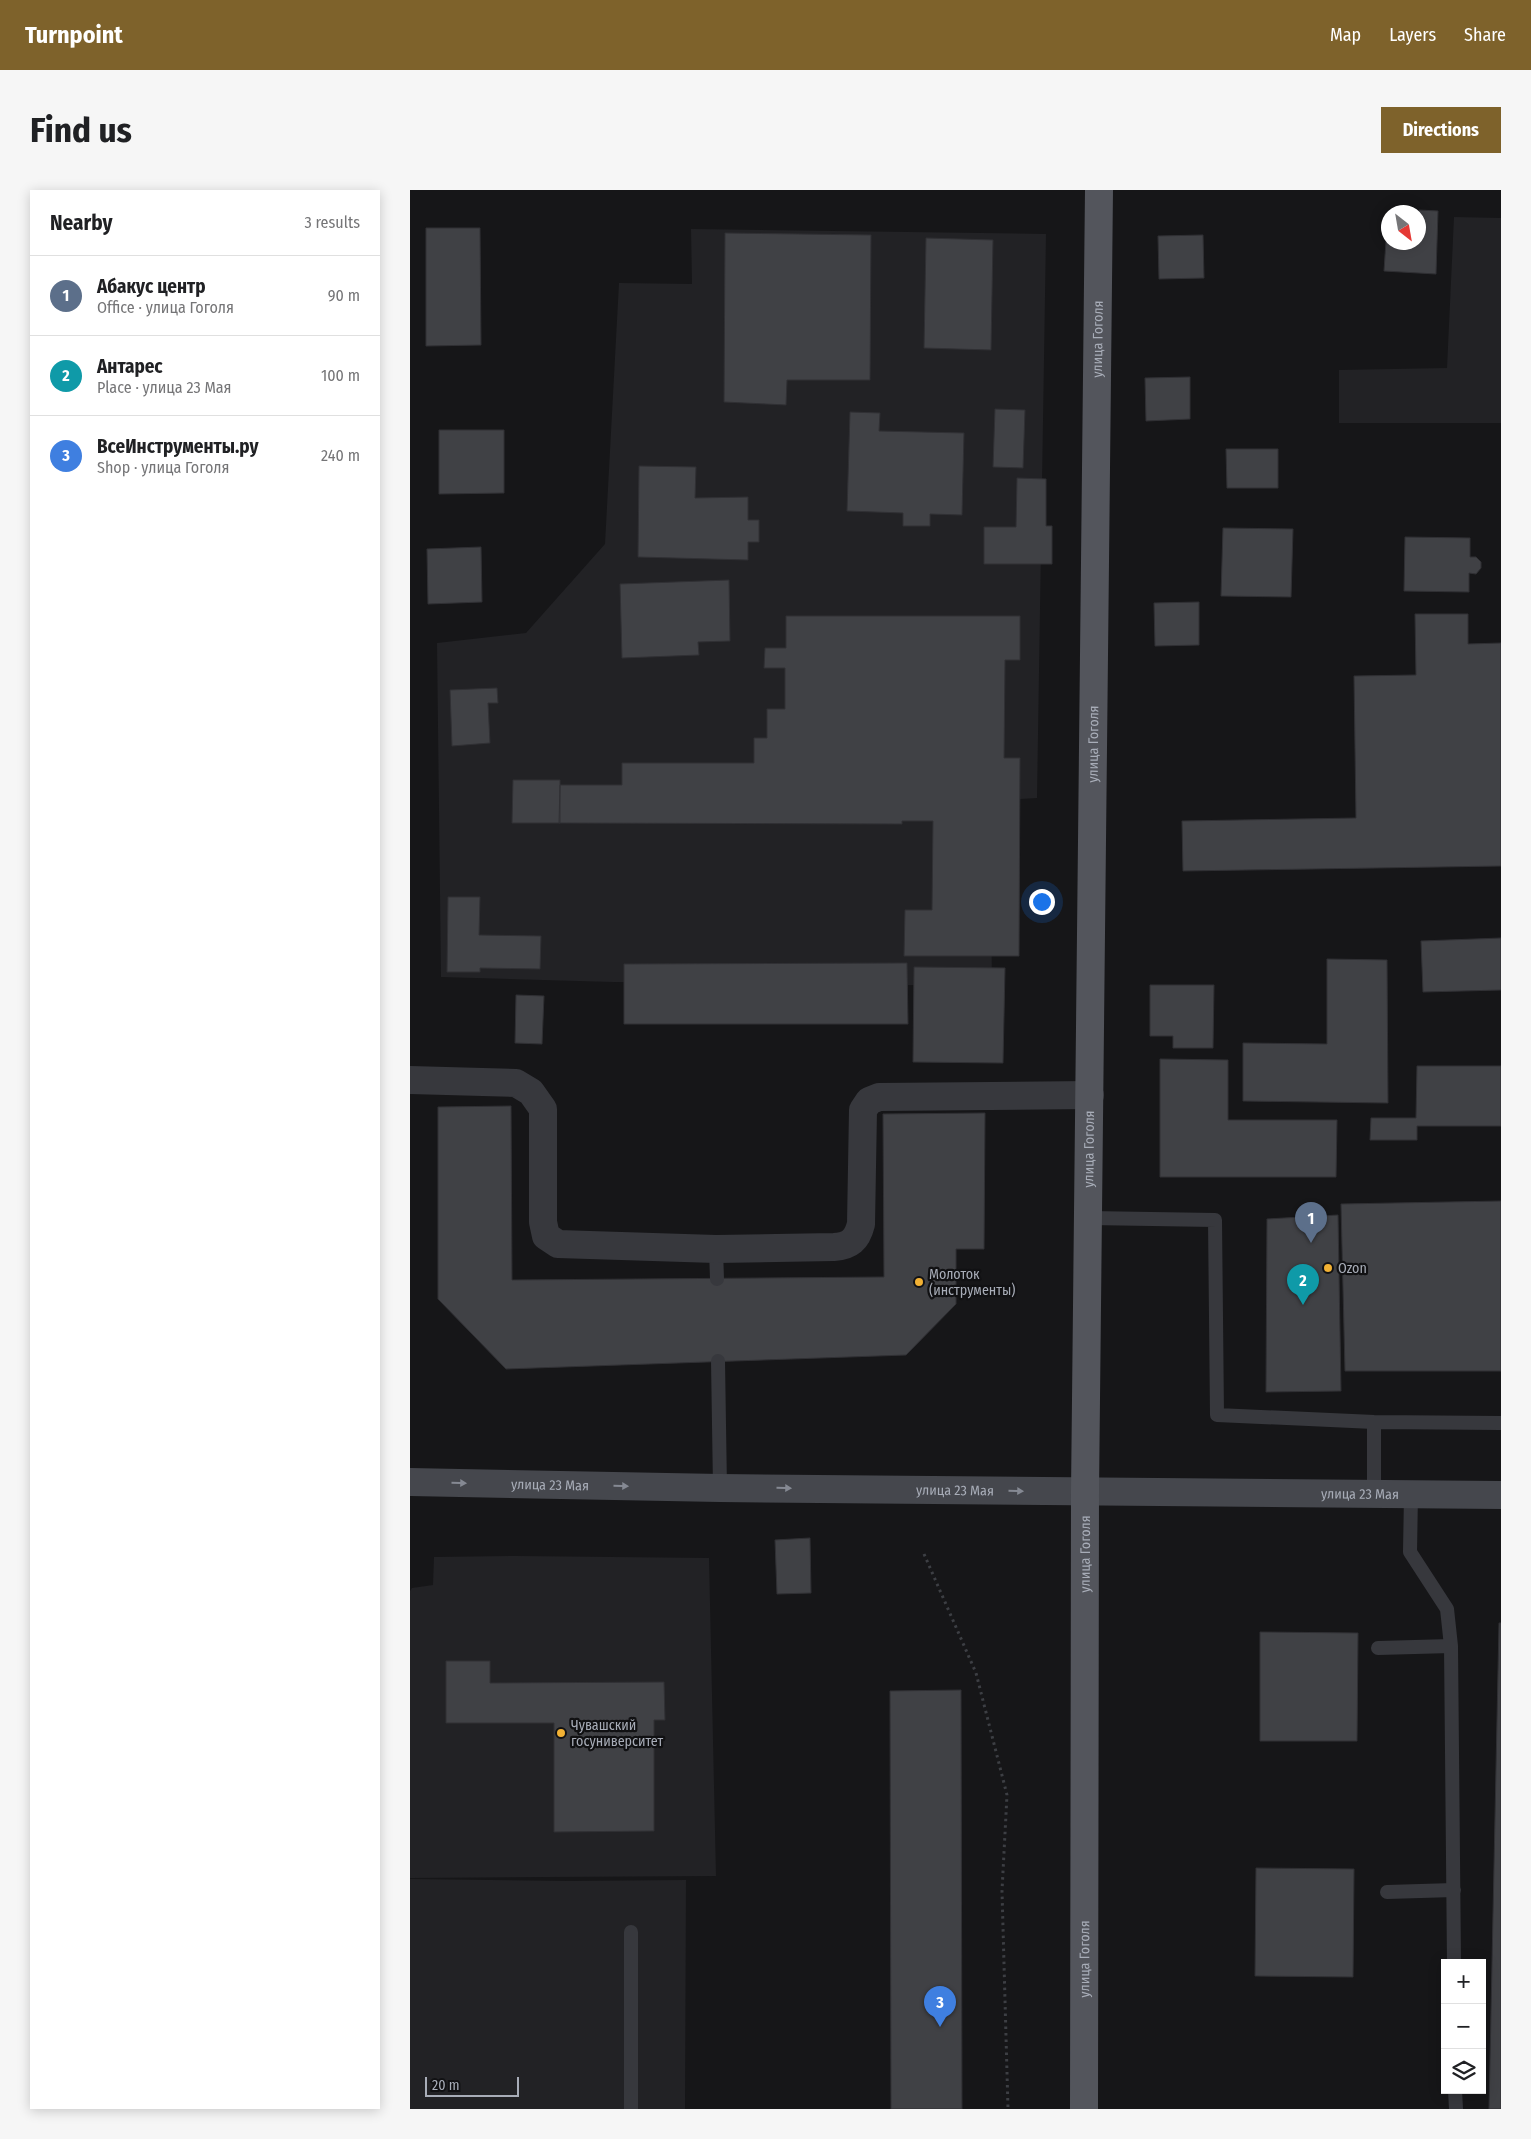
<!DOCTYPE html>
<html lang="en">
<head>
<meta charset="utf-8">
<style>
  body { margin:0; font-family:"Fira Sans Condensed",sans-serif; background:#f6f6f6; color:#202124 }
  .controls { position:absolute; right:15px; bottom:15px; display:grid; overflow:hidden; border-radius:0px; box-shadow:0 2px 12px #0003 }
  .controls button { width:45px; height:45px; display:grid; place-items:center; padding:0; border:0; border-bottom:1px solid #e0e0e0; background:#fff; color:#202124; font:25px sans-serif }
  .compass { position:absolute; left:971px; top:15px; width:45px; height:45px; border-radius:50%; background:#fff; box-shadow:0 2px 12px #0003; rotate:149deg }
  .scale { position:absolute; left:15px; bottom:12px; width:94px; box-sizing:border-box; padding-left:5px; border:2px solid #a8adb8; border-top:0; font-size:14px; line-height:18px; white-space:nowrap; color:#a8adb8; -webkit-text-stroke:4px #111113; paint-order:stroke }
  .you { position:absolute; left:631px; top:711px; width:18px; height:18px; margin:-12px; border:4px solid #fff; border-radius:50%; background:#1a73e8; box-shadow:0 0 0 8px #1a73e833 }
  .badge { display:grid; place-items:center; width:32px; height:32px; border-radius:50%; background:#7e622b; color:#fff; font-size:16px; font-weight:700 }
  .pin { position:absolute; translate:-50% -41px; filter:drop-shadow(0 1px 2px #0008) }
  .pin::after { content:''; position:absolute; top:26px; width:18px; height:15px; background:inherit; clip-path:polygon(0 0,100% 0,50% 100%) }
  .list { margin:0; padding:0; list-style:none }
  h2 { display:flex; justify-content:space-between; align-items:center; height:65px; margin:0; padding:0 20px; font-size:21px }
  h2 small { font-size:16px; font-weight:400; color:#757577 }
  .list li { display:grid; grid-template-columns:32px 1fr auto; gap:15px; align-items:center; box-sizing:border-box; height:80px; padding:0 20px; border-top:1px solid #e0e0e0 }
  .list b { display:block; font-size:19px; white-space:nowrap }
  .list p { margin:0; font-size:16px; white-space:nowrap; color:#757577 }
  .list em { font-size:16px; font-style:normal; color:#757577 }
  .icon { flex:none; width:28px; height:28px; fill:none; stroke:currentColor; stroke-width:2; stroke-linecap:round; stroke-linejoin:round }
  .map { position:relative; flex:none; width:1091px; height:1919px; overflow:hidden; border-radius:0px }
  header { display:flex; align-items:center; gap:30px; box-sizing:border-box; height:70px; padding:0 25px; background:#7e622b; color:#fff }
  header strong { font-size:24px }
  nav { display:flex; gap:28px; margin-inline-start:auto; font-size:18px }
  .intro { display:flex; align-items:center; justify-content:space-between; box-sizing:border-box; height:120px; padding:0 30px }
  h1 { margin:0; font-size:35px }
  .button { padding:12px 22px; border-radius:0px; background:#7e622b; color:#fff; font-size:18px; font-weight:700 }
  main { display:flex; gap:30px; padding:0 30px }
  aside { flex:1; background:#fff; border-radius:0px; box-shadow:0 2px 12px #0003 }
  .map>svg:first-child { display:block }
</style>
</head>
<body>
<header>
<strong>Turnpoint</strong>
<nav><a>Map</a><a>Layers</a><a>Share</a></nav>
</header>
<div class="intro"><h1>Find us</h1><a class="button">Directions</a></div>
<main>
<aside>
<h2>Nearby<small>3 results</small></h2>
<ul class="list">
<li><span class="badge" style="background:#5c6f8a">1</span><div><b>Абакус центр</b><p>Office · улица Гоголя</p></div><em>90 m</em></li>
<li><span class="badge" style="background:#0f9aa8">2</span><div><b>Антарес</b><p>Place · улица 23 Мая</p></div><em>100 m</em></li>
<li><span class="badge" style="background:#3f7fe0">3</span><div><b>ВсеИнструменты.ру</b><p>Shop · улица Гоголя</p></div><em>240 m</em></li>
</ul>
</aside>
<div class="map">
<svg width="1091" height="1919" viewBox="0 0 1091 1919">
  <rect width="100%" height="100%" fill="#161618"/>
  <path fill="#222225" d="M1044,27L1091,28V233H929V180L1037,178Z
    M281,39L636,44L627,608L580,611L582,796L203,792L31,787L27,453L116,443L195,354L209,93L282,94Z
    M108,1366L299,1368L306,1686L0,1688V1401L2,1398L23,1395L24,1367Z
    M0,1689L159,1691L276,1690L275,1919H0Z"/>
  <path fill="#404145" stroke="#303034" d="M1009,20L1028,21L1026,84L974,81L976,51L1008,52Z
    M16,38H70L71,155L16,156Z
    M315,43L461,45L460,190H377L376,215L314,212Z
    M793,45L794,88L749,89L748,46Z
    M516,48L583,50L581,160L514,158Z
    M780,187V229L736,231L735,188Z
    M585,219L615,220L613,278L583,277Z
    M440,222L470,223L469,241L554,243L552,325L520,324V336H493V323L437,321Z
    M29,240H94V303L29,304Z
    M816,259H868V298H817Z
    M229,276L286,277L285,308L338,307V330H349V352H338V370L228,367Z
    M607,288L636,289V336H642V374H574V337H606Z
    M813,338L883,339L881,407L811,406Z
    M995,347L1060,348V367H1066L1071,372V378L1066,384L1059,383V402L994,401Z
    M71,357L72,412L18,414L17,359Z
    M319,390L320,451L288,452L289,465L212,468L210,394Z
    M789,412V455L745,456L744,413Z
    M1005,424H1058V454L1091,453V676L773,681L772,631L946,628L944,486L1006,485Z
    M376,426H610V470H595L594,568H610L609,766H494L495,720H522L523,631H492V634L149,633L150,595H212V573H344V548H357V519H375V478H354L355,458H376Z
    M87,498L88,513H78L80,553L42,556L40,500Z
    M103,590H150V633H102Z
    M38,707H70L69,745L131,746L130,779L70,778V782H37Z
    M1091,748V800L1013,802L1011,751Z
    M917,769L977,770L978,913L833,911V853L917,854Z
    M497,773L498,834H214V774Z
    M504,777L595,778L593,873L503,872Z
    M740,795H804L803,858H763V846H740Z
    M106,805L134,806L132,854L105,853Z
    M750,869L818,870V930H927L926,987H750Z
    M1007,876H1091V936H1007V950H960L961,928H1006Z
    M101,916L102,1090L474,1087L473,924L575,923L574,1059H546V1114L496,1165L96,1179L28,1109V917Z
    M1091,1011V1181H935L931,1014Z
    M928,1025L931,1201L856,1202L857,1029Z
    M400,1348L401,1403L367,1404L365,1350Z
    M1089,1433H1091V1919H1079Z
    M850,1442L948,1443L947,1551H850Z
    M36,1471H80V1493L254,1492L255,1530H244V1641L144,1642V1533H36Z
    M551,1500L552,1919H481L480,1501Z
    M846,1678L944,1679L943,1787L845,1786Z"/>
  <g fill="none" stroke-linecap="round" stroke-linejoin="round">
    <path stroke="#3d3f44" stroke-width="3" stroke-dasharray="2.5 4" stroke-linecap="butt" d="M514,1364L566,1483L597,1605L592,1701L598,1919"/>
    <path stroke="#37383d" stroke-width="14" d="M679,1028L805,1030L807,1225L964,1232L1091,1233
      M306,1059L307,1089
      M308,1171L310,1298
      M964,1232V1305
      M1001,1305L1000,1362L1037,1419L1041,1456L1044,1773
      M968,1458L1041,1456
      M977,1702L1044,1700
      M1045,1900L1046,1919
      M221,1919V1742"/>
    <path stroke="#37383d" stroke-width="28" d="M0,890L106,893L121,902L133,919V1032L136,1046L148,1054L306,1059L424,1057C440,1056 447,1050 451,1034L453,920L459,911L469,907L680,905"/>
    <path stroke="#45474d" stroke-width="28" id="s1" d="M0,1292L310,1298L1091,1305"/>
    <path stroke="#53555c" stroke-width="28" id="s2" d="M674,1919L675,1302L689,0"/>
  </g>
  <defs><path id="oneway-solid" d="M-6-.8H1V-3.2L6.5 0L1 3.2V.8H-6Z" transform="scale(1.25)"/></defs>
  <g fill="#858993">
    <use href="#oneway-solid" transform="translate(49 1293) rotate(1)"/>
    <use href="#oneway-solid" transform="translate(211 1296) rotate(1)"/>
    <use href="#oneway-solid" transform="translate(374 1298) rotate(1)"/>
    <use href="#oneway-solid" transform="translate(606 1301) rotate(1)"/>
  </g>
  <g fill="#f2b134" stroke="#111113" stroke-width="2">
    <circle cx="918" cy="1078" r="5"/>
    <circle cx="509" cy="1092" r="5"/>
    <circle cx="151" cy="1543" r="5"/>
  </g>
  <g text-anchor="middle" stroke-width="4.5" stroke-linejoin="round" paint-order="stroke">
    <g font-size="14" fill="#a8adb8" stroke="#111113">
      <text dy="5" stroke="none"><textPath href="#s2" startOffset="1770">улица Гоголя</textPath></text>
      <text dy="5" stroke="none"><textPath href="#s2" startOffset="1365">улица Гоголя</textPath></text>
      <text dy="5" stroke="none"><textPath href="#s2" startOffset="960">улица Гоголя</textPath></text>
      <text dy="5" stroke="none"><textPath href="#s1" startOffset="140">улица 23 Мая</textPath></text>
      <text dy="5" stroke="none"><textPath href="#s1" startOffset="545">улица 23 Мая</textPath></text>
      <text dy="5" stroke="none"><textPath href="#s1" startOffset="950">улица 23 Мая</textPath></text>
      <text dy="5" stroke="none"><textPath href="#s2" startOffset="555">улица Гоголя</textPath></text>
      <text dy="5" stroke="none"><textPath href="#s2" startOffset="150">улица Гоголя</textPath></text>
    </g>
    <g font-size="14" fill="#a8adb8" stroke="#111113" text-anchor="start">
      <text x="928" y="1083">Ozon</text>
      <text x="519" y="1089">Молоток<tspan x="519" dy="16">(инструменты)</tspan></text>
      <text x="161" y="1540">Чувашский<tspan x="161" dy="16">госуниверситет</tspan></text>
    </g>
  </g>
</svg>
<div class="controls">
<button>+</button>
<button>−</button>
<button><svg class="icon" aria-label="layers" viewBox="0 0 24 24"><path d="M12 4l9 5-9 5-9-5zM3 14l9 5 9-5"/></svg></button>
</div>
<svg class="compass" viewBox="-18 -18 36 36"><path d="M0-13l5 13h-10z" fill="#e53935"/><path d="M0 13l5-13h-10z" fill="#757577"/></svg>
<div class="scale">20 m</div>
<div class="you"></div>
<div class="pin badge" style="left:901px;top:1053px;background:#5c6f8a">1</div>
<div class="pin badge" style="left:893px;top:1115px;background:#0f9aa8">2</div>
<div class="pin badge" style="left:530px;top:1837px;background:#3f7fe0">3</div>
</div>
</main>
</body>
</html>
